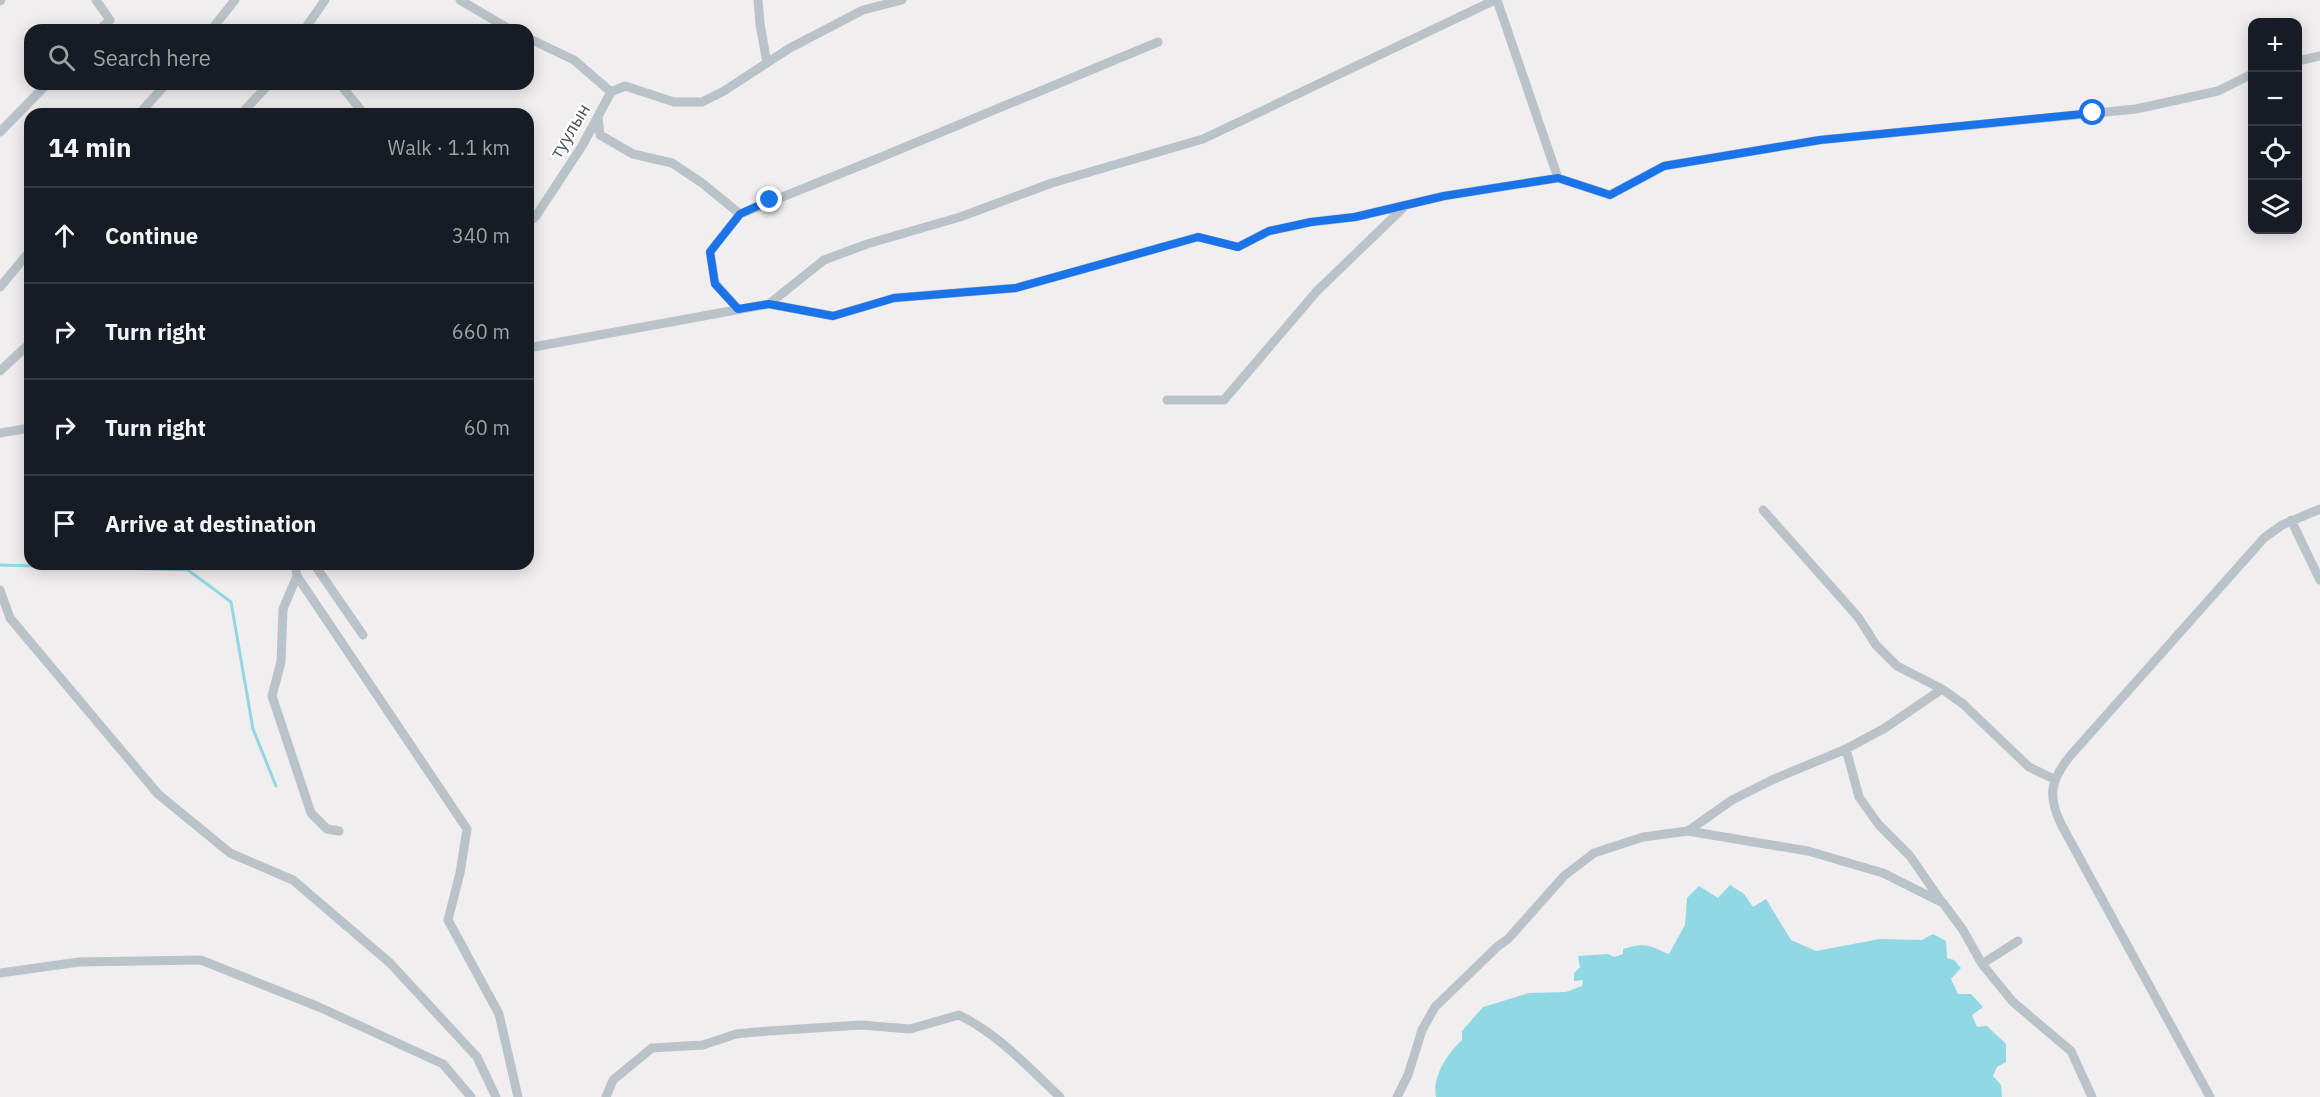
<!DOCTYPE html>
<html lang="en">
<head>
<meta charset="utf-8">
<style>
  body { margin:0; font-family:"IBM Plex Sans",sans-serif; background:#20242c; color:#f1f3f6 }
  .controls { position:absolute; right:18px; top:18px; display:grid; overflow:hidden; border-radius:12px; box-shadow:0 3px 15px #0003 }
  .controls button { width:54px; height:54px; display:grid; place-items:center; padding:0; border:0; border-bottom:2px solid #363941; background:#171b24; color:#f1f3f6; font:30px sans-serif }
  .stop { position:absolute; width:18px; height:18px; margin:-14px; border:4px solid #1a73e8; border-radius:50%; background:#fff }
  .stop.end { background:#1a73e8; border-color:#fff; box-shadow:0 2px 6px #0008 }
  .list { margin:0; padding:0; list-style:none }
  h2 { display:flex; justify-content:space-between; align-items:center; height:78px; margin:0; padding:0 24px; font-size:26px }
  h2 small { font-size:20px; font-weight:400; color:#9ea1a6 }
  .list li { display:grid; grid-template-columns:39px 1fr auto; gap:18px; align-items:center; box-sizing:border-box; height:96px; padding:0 24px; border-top:2px solid #363941 }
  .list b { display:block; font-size:22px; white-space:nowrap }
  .list em { font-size:20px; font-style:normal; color:#9ea1a6 }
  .icon { flex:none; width:33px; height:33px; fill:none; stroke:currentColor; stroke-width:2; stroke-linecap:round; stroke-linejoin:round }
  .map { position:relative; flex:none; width:2320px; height:1097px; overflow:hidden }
  .search { position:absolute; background:#171b24; box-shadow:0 3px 15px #0003; left:24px; top:24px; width:510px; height:66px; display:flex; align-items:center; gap:15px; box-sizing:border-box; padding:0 21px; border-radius:18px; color:#9ea1a6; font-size:22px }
  .panel { position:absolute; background:#171b24; box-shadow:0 3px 15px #0003; left:24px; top:108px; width:510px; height:462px; border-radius:18px }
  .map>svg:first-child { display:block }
</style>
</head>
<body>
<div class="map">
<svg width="2320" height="1097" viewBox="0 0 2320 1097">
  <rect width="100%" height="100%" fill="#f0eeee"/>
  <path fill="#90d8e4" d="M1730,885L1744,894L1753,907L1766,899L1791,940L1816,951L1880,939L1922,940L1933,934L1946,941L1947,958L1954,960L1961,968L1951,979L1958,994H1971L1983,1007L1972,1015L1977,1027L1987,1026L2006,1044V1062L1997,1067L1993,1076L2001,1085L2002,1097H1436C1432,1077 1447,1054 1462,1040V1031L1483,1007L1529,993L1566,992L1582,986L1583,980L1574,981V973L1580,967L1578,956L1608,954L1614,957L1623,954V949C1645,942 1648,945 1669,954L1685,925L1687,898L1699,886L1718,898Z"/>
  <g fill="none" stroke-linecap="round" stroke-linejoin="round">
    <path stroke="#90d8e4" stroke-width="3" d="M0,565L188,570L231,602L253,729L276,786"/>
    <path stroke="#bac3c9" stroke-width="9" d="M96,0L110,20L99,30
      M460,0L511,30
      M758,0L760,24L767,63
      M1497,0L1558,178
      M0,1L1,0
      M211,30L235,0
      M304,30L325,0
      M528,38L574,60L611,92
      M2298,61L2320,56
      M340,84L364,114
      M611,92L625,86L674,102H702L724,91L790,48L863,10L902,0
      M139,114L166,84
      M241,114L269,84
      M598,117L600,135L633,154L672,163L702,183L740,214
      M0,132L47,84
      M528,223L536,216L582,146L611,92
      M0,287L30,251
      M769,304L824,260L867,244L960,217L1052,183L1203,139L1495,0
      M738,309L715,283L710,252L740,214L879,158L1158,42
      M528,348L769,304L833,316L894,298L1016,288L1198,237L1238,247L1269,231L1311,222L1355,217L1444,196L1558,178L1610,195L1664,166L1820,140L2136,109L2218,91L2252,74
      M0,371L30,343
      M1167,400H1224L1317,291L1404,207
      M0,433L30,428
      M1763,510L1858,617L1876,645L1897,666L1942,689L1963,704L2029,767L2054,779
      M2291,520L2320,580
      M295,564L297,576L467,829L460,873L448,920L499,1014L518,1097
      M314,564L363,635
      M297,576L283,609L281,662L272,696L311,813L327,829L339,831
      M0,590L10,618L158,794L230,853L293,880L390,963L477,1057L496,1097
      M1846,749L1859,797L1879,825L1910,856L1941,901
      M1688,831L1732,800L1772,780L1846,749L1885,728L1942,689
      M1982,964L2013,1002L2071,1051L2092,1097
      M0,973L79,962L201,960L319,1007L443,1064L471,1097
      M606,1097L613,1080L652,1048L703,1045L736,1034L756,1032L861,1025L910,1029L959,1015C998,1034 1028,1067 1060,1097
      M1397,1097L1408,1075L1422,1030L1435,1007L1498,946L1508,939L1564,876L1594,853L1643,837L1688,831L1808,851L1883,873L1943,903L1963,930L1982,964L2018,941
      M2210,1097L2061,824C2047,795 2051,780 2070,756L2264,538L2282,525L2320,509"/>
  </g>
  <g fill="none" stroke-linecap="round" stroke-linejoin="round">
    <path stroke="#1a73e8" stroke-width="8" d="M770,200L740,214L710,252L715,284L738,309L769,304L833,316L894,298L1016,288L1198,237L1238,247L1269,231L1311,222L1355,217L1444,196L1558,178L1610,195L1664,166L1820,140L2093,113"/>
  </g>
  <g text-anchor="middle" stroke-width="4.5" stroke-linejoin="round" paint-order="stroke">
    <g font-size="18" fill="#475259" stroke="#fff">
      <text transform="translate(570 131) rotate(-59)" y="6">туулын</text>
    </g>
  </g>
</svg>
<div class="controls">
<button>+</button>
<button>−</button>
<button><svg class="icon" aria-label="locate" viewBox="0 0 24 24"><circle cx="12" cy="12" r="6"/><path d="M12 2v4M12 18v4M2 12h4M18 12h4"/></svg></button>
<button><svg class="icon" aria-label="layers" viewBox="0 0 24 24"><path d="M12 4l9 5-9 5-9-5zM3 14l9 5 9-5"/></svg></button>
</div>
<div class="stop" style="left:2093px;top:113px"></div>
<div class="stop end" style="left:770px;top:200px"></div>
<div class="search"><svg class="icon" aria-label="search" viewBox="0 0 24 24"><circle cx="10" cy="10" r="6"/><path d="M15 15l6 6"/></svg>Search here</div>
<section class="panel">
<h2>14 min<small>Walk · 1.1 km</small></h2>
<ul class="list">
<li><svg class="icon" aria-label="ahead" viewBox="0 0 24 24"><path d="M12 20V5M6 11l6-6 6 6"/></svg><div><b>Continue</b></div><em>340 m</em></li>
<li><svg class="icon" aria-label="right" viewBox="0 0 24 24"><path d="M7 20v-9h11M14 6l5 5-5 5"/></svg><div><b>Turn right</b></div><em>660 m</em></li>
<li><svg class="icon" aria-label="right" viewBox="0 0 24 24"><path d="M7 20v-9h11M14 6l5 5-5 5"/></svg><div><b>Turn right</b></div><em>60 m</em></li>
<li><svg class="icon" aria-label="arrive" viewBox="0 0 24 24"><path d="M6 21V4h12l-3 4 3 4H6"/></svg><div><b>Arrive at destination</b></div></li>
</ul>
</section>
</div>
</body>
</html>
